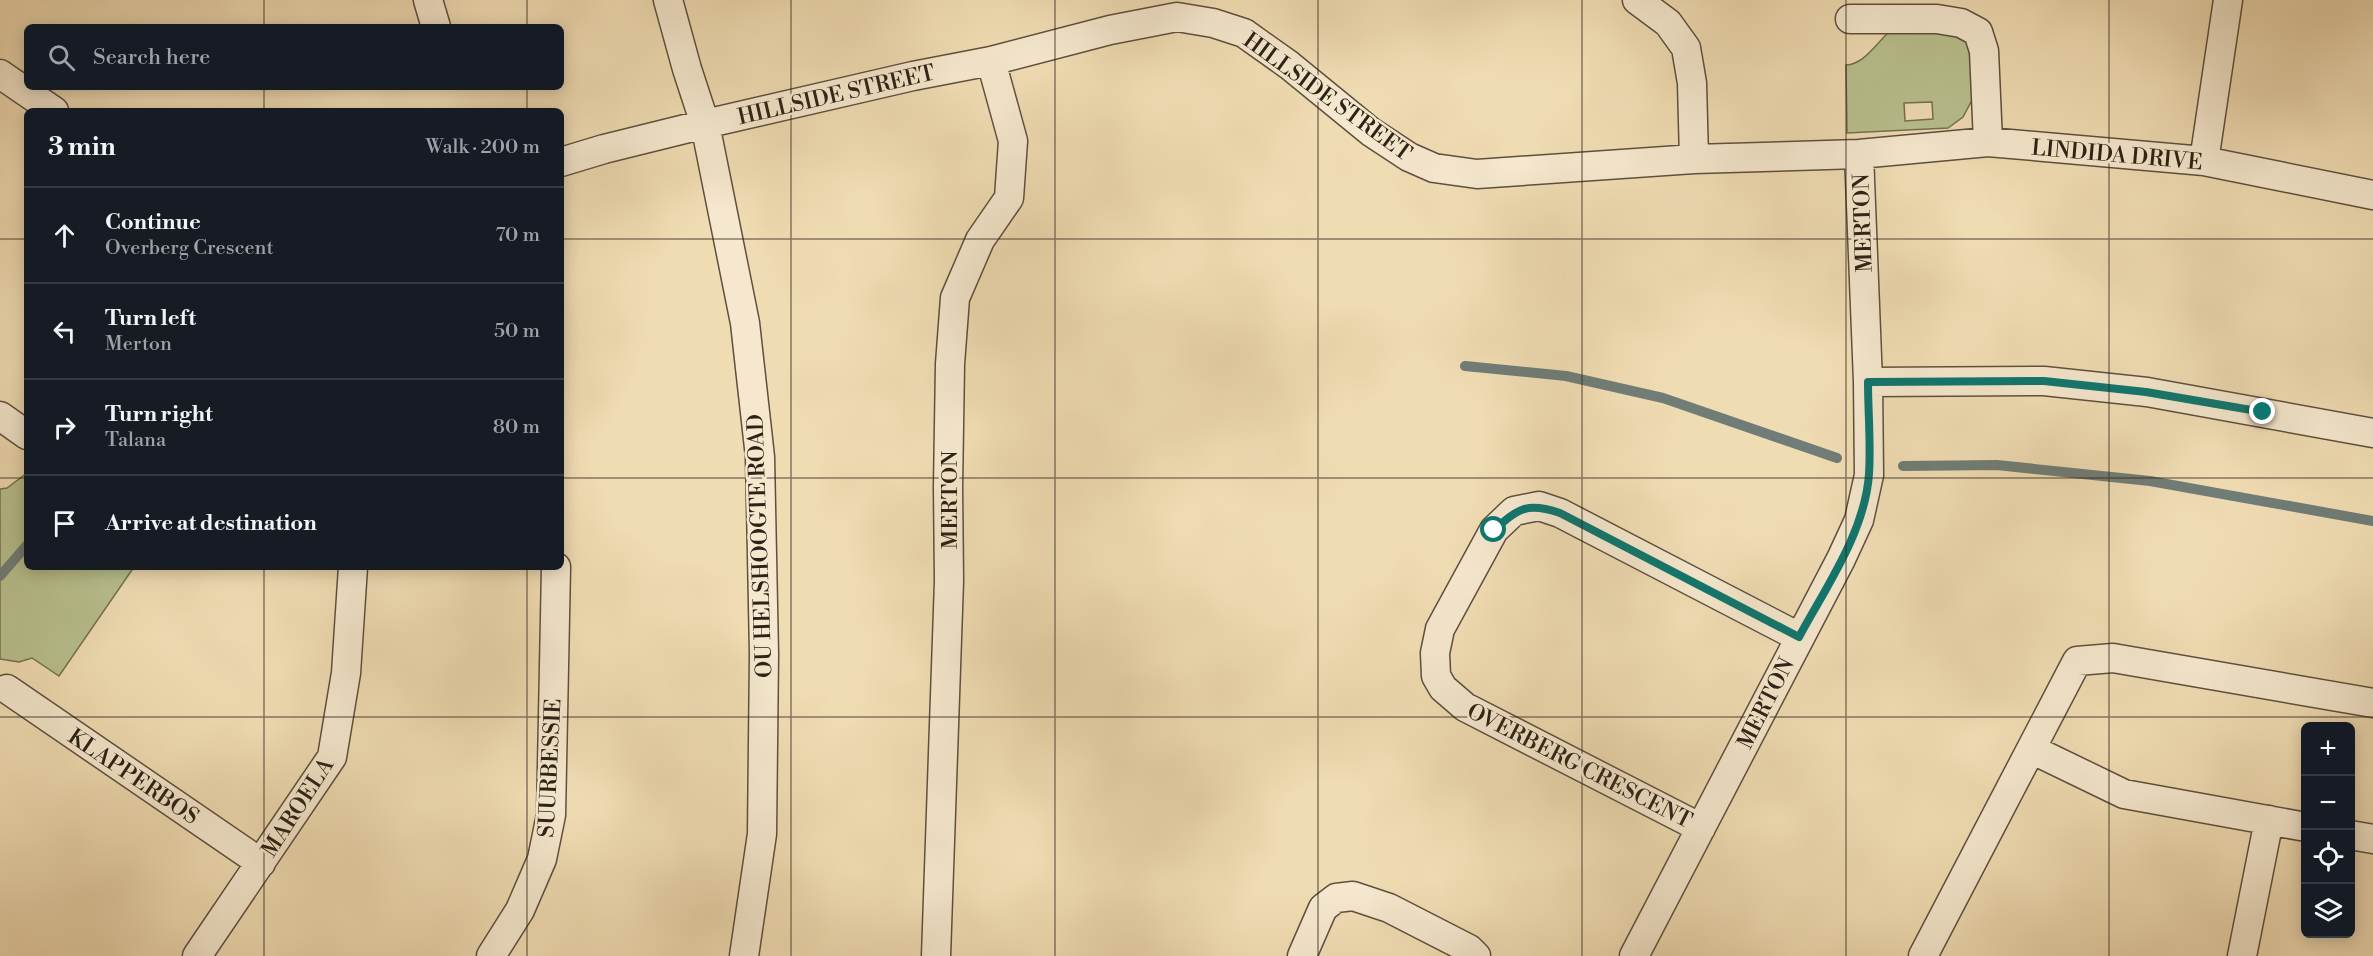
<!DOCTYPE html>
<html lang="en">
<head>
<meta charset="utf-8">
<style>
  body { margin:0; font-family:"Libre Bodoni",serif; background:#20242c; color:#f1f3f6 }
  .controls { position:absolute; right:18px; bottom:18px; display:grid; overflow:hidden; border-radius:9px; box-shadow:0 3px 15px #0003 }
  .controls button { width:54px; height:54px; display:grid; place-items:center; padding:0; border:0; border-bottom:2px solid #363941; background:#171b24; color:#f1f3f6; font:30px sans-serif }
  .stop { position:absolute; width:18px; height:18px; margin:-14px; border:4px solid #0f766e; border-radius:50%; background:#fff }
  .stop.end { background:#0f766e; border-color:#fff; box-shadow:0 2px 6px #0008 }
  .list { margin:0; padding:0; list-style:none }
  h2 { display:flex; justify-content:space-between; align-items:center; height:78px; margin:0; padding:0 24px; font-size:26px }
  h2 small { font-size:20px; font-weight:400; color:#9ea1a6 }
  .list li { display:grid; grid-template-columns:39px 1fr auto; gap:18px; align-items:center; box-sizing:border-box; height:96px; padding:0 24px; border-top:2px solid #363941 }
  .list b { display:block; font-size:22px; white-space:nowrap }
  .list p { margin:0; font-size:20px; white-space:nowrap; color:#9ea1a6 }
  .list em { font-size:20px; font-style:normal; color:#9ea1a6 }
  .icon { flex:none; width:33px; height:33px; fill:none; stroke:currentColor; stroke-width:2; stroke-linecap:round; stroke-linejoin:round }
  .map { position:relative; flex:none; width:2373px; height:956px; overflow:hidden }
  .search { position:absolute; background:#171b24; box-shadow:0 3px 15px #0003; left:24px; top:24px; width:540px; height:66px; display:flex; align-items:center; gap:15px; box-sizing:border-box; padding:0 21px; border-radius:9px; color:#9ea1a6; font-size:22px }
  .panel { position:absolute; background:#171b24; box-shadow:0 3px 15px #0003; left:24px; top:108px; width:540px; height:462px; border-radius:9px }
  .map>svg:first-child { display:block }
</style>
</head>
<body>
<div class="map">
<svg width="2373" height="956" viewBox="0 0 2373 956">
  <rect width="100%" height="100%" fill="#f0dcb3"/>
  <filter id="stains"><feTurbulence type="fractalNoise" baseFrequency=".00333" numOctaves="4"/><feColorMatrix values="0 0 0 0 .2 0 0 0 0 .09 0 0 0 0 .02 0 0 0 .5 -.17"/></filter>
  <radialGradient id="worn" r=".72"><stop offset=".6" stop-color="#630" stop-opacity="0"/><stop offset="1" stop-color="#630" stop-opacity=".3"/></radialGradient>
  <path fill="#b8c08e" stroke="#727152" stroke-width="1.5" fill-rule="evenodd" d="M1940,31L1966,39L1971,48L1972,100L1963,117L1948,128L1847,133L1846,65C1864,64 1875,45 1888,33ZM1932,102L1933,119L1905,121L1904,103Z
    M27,473V567H134L59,676L32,658L19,662L0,659V489L7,488Z"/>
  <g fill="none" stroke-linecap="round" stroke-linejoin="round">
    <path stroke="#707d77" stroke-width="10" d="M1465,366L1566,376L1663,398L1837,458
      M1903,466L1997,465L2150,481L2373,521
      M0,576L27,545"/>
    <g stroke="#5d503e" stroke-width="31">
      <path id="minor" d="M428,0L436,27
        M668,0L687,69L705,124L745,323L760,457L764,654L762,834L744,956
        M1637,0L1668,23L1686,48L1692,83L1694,159
        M1850,19H1937L1961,23L1978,32L1984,51L1988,142
        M0,74L54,111
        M2204,161L2228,0
        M561,162L604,149L705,124L913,76L991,61L1110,30L1177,17L1213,23L1244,33L1289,65L1371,132L1409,157L1434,168L1477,174L1694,159L1859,154L1988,142L2204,161L2373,195
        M1868,382L2044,381L2147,392L2373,433
        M0,416L27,435
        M7,689L261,863
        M2031,749L2124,794L2306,827
        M1701,828L1465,707L1443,688L1436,676L1435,653L1440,629L1494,530L1514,511L1539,506L1560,513L1799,637
        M2350,835L2373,839
        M197,956L332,757L346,673L353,567
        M491,956L520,910L542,859L551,815L556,567
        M936,956L949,581L948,487L950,364L955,298L980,240L1009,198L1013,141L991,61
        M1302,956L1323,908L1336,898L1353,896L1389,908L1469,949L1476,956
        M1634,956L1841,559L1859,520L1869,475L1868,382L1859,154
        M1923,956L2077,661L2113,658L2373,703
        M2242,956L2269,820"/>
    </g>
    <use href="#minor" stroke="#f5e8ce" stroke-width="28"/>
  </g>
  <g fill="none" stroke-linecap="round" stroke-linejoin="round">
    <path stroke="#0f766e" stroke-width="8" d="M1494,530C1519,508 1527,502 1560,513L1799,637C1826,587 1865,532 1869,474C1871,443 1868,412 1868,382L2044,381L2146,392L2263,412"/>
  </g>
  <path fill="none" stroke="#2c2217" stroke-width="1.5" stroke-opacity="0.55" d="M264,0V27M527,0V27M791,0V956M1055,0V956M1318,0V956M1582,0V956M1846,0V956M2109,0V956M264,87V111M527,87V111M0,239H27M561,239H2373M0,478H27M561,478H2373M264,567V956M527,567V956M0,717H2373"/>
  <g text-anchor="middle" stroke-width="5" stroke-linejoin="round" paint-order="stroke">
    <g font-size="22" fill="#2c2217" stroke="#f5e8ce">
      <text transform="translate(836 94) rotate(-13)" y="8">HILLSIDE STREET</text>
      <text transform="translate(1328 96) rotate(36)" y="8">HILLSIDE STREET</text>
      <text transform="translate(2117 154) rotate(5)" y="8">LINDIDA DRIVE</text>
      <text transform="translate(1862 223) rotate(-92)" y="8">MERTON</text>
      <text transform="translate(949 500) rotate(-90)" y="8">MERTON</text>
      <text transform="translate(759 546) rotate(-92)" y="8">OU HELSHOOGTE ROAD</text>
      <text transform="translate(1765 703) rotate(-63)" y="8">MERTON</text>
      <text transform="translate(1580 765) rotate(27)" y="8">OVERBERG CRESCENT</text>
      <text transform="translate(549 768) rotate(-87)" y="8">SUURBESSIE</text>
      <text transform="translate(134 776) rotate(34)" y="8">KLAPPERBOS</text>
      <text transform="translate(297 807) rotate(-57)" y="8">MAROELA</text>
    </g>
  </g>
  <rect width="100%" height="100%" filter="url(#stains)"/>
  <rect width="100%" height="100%" fill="url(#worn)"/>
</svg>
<div class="controls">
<button>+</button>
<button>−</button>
<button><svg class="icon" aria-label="locate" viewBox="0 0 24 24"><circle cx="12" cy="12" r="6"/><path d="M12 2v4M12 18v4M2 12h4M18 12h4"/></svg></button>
<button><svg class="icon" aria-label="layers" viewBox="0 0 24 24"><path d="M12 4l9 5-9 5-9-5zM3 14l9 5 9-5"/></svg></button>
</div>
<div class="stop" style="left:1494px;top:530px"></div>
<div class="stop end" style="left:2263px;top:412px"></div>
<div class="search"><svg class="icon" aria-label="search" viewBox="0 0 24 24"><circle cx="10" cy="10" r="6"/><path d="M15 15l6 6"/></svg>Search here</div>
<section class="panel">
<h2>3 min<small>Walk · 200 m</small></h2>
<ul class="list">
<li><svg class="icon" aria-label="ahead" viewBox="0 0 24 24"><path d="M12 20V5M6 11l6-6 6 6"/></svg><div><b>Continue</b><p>Overberg Crescent</p></div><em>70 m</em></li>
<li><svg class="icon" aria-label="left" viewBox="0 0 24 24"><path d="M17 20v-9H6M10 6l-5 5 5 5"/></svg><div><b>Turn left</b><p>Merton</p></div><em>50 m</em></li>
<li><svg class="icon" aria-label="right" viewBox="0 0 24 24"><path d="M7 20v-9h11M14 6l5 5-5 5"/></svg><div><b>Turn right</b><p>Talana</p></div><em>80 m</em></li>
<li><svg class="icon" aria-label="arrive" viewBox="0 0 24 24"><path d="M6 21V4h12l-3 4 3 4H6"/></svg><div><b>Arrive at destination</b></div></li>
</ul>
</section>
</div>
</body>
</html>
